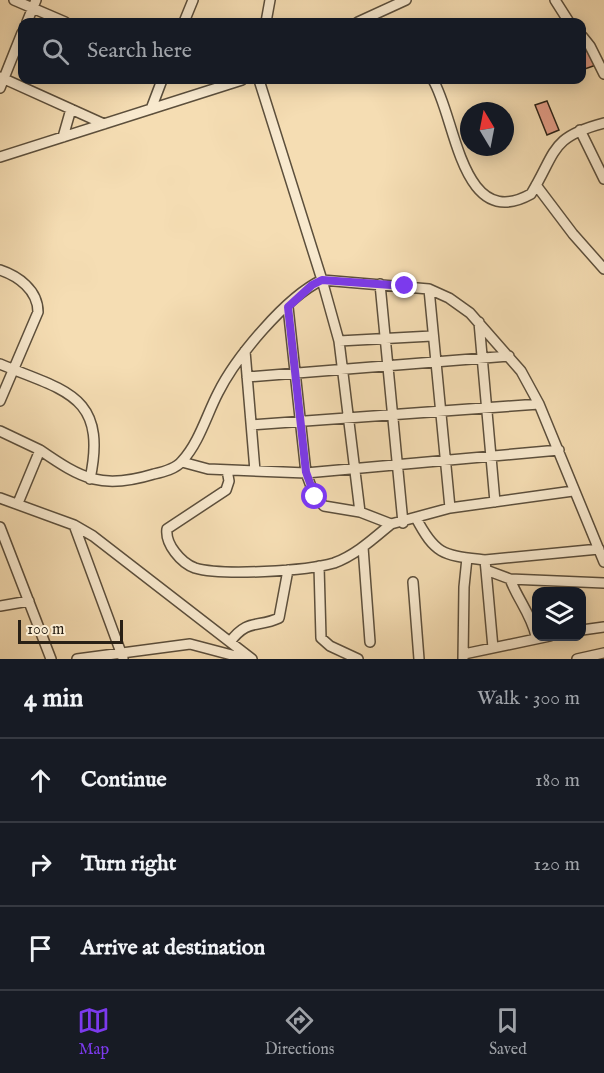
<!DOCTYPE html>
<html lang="en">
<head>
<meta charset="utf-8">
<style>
  body { margin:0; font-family:"IM FELL English",serif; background:#20242c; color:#f1f3f6 }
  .controls { position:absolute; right:18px; bottom:18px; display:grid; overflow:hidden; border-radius:12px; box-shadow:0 3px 15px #0003 }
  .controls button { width:54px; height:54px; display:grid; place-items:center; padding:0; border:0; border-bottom:2px solid #363941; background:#171b24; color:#f1f3f6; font:30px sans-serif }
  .compass { position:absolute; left:460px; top:102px; width:54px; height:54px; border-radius:50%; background:#171b24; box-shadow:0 3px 15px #0003; rotate:350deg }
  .scale { position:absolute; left:18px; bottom:15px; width:105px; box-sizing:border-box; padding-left:6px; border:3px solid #292015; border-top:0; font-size:16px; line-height:21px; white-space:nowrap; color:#292015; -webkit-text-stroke:4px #f8e9ce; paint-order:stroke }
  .stop { position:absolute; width:18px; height:18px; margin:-14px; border:4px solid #7c3aed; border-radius:50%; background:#fff }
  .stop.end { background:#7c3aed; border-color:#fff; box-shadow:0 2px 6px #0008 }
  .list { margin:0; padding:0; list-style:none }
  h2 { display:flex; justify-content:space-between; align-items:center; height:78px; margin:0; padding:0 24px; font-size:26px }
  h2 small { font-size:20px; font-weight:400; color:#9ea1a6 }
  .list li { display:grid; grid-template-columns:39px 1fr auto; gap:18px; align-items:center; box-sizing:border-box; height:84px; padding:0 24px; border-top:2px solid #363941 }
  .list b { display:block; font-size:22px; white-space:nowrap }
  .list em { font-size:20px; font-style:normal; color:#9ea1a6 }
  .icon { flex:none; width:33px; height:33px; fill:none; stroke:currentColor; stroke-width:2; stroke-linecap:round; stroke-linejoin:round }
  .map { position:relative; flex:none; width:604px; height:659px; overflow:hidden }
  .search { position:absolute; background:#171b24; box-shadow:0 3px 15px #0003; left:18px; right:18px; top:18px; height:66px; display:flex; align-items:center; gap:15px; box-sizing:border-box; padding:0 21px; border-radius:12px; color:#9ea1a6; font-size:22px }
  .sheet { height:330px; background:#171b24 }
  nav { display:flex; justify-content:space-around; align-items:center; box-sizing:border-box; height:84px; border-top:2px solid #363941; background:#171b24; font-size:16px; color:#9ea1a6 }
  nav a { display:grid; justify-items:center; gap:3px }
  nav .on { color:#7c3aed }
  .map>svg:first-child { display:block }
</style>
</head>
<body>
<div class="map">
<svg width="604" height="659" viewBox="0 0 604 659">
  <rect width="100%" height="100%" fill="#f5ddb3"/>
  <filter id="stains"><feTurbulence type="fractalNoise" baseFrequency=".00333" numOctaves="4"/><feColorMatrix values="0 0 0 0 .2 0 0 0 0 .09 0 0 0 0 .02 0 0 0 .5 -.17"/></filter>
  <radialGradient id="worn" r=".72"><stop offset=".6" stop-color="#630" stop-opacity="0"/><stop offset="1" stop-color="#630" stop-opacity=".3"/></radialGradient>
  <path fill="#e49d87" stroke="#292015" stroke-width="1.5" d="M590,50L596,65L582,70V53Z
    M547,101L559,130L547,135L535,105Z"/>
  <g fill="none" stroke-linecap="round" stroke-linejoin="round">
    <g stroke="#5c4f3c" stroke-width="12">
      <path id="minor" d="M14,0L65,22
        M555,0L569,22
        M27,22L36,0
        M184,22L193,0
        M266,22L270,0
        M358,22L406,0
        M582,36L590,46L604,74
        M0,77L104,124
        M259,80L322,280L429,289L449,298L470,313L521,371L539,404L604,562
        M433,80C456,118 461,233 531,194C557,151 550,137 604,123
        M0,88L22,33
        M151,109L162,80
        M580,130L604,179
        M63,137L71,109
        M0,157L242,80
        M536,185L573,234L604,269
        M0,270C18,276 38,290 38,312L0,401
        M380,284L403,523
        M429,289L450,508
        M288,307L306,473L315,497L324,506L360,512L391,524L450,508L573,491
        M479,322L495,502
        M339,341L432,336
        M245,351L255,471
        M0,364C64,391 108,394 90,479
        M247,377L509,356
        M252,425L539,404
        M0,431L40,450L18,503
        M40,450C82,479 102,490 154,474C163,472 176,469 182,461C199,443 207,414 218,393C236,357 286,297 322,280L339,341L360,512
        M182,462L208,469L306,473L559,450
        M227,470L229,481L226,490L167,529C165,544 181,563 195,568C222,576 307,571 334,563C356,555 374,538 391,524
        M0,498L74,525L93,536L252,659
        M416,518C436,556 444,555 485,560L486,570L510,579L604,583
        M74,525L123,658
        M0,527L51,659
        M363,547L370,642
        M485,560L599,549
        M319,566L321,638L330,646L358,659
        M486,570L493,648
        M510,579C518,600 531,614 536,636
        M413,582L419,659
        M0,606L29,601
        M582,630L604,627
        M230,642C248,618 258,628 279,618L288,570
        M464,654L550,636
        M77,659L190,644L247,659
        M463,659L464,587L467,558
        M577,659L604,653"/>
    </g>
    <use href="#minor" stroke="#f8e9ce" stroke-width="9"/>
  </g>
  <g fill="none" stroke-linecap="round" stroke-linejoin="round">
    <path stroke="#7c3aed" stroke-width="8" d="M315,497L306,472L288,307L312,285L322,280L405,286"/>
  </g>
  <rect width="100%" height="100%" filter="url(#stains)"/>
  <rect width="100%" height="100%" fill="url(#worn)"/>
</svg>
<div class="controls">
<button><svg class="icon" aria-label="layers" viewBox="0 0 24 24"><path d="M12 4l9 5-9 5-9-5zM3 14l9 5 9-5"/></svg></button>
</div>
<svg class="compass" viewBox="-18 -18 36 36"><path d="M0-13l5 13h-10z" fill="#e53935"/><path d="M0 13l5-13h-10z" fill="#9ea1a6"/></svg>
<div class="scale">100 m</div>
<div class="stop" style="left:315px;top:497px"></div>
<div class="stop end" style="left:405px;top:286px"></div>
<div class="search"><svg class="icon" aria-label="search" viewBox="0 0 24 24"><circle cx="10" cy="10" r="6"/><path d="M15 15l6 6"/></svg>Search here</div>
</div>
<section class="sheet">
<h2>4 min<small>Walk · 300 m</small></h2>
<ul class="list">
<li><svg class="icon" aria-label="ahead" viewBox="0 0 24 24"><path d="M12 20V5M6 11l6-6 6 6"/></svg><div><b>Continue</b></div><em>180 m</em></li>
<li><svg class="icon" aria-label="right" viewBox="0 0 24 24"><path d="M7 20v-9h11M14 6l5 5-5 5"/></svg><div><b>Turn right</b></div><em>120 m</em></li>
<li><svg class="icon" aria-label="arrive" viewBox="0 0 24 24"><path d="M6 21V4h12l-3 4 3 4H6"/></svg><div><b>Arrive at destination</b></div></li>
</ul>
</section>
<nav>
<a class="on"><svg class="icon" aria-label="map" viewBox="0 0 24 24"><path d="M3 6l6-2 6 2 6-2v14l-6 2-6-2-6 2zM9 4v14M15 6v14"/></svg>Map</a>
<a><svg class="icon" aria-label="directions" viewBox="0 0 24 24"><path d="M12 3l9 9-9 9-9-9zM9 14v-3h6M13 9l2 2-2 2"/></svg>Directions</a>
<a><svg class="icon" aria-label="saved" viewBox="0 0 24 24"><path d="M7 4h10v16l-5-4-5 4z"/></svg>Saved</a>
</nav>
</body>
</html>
